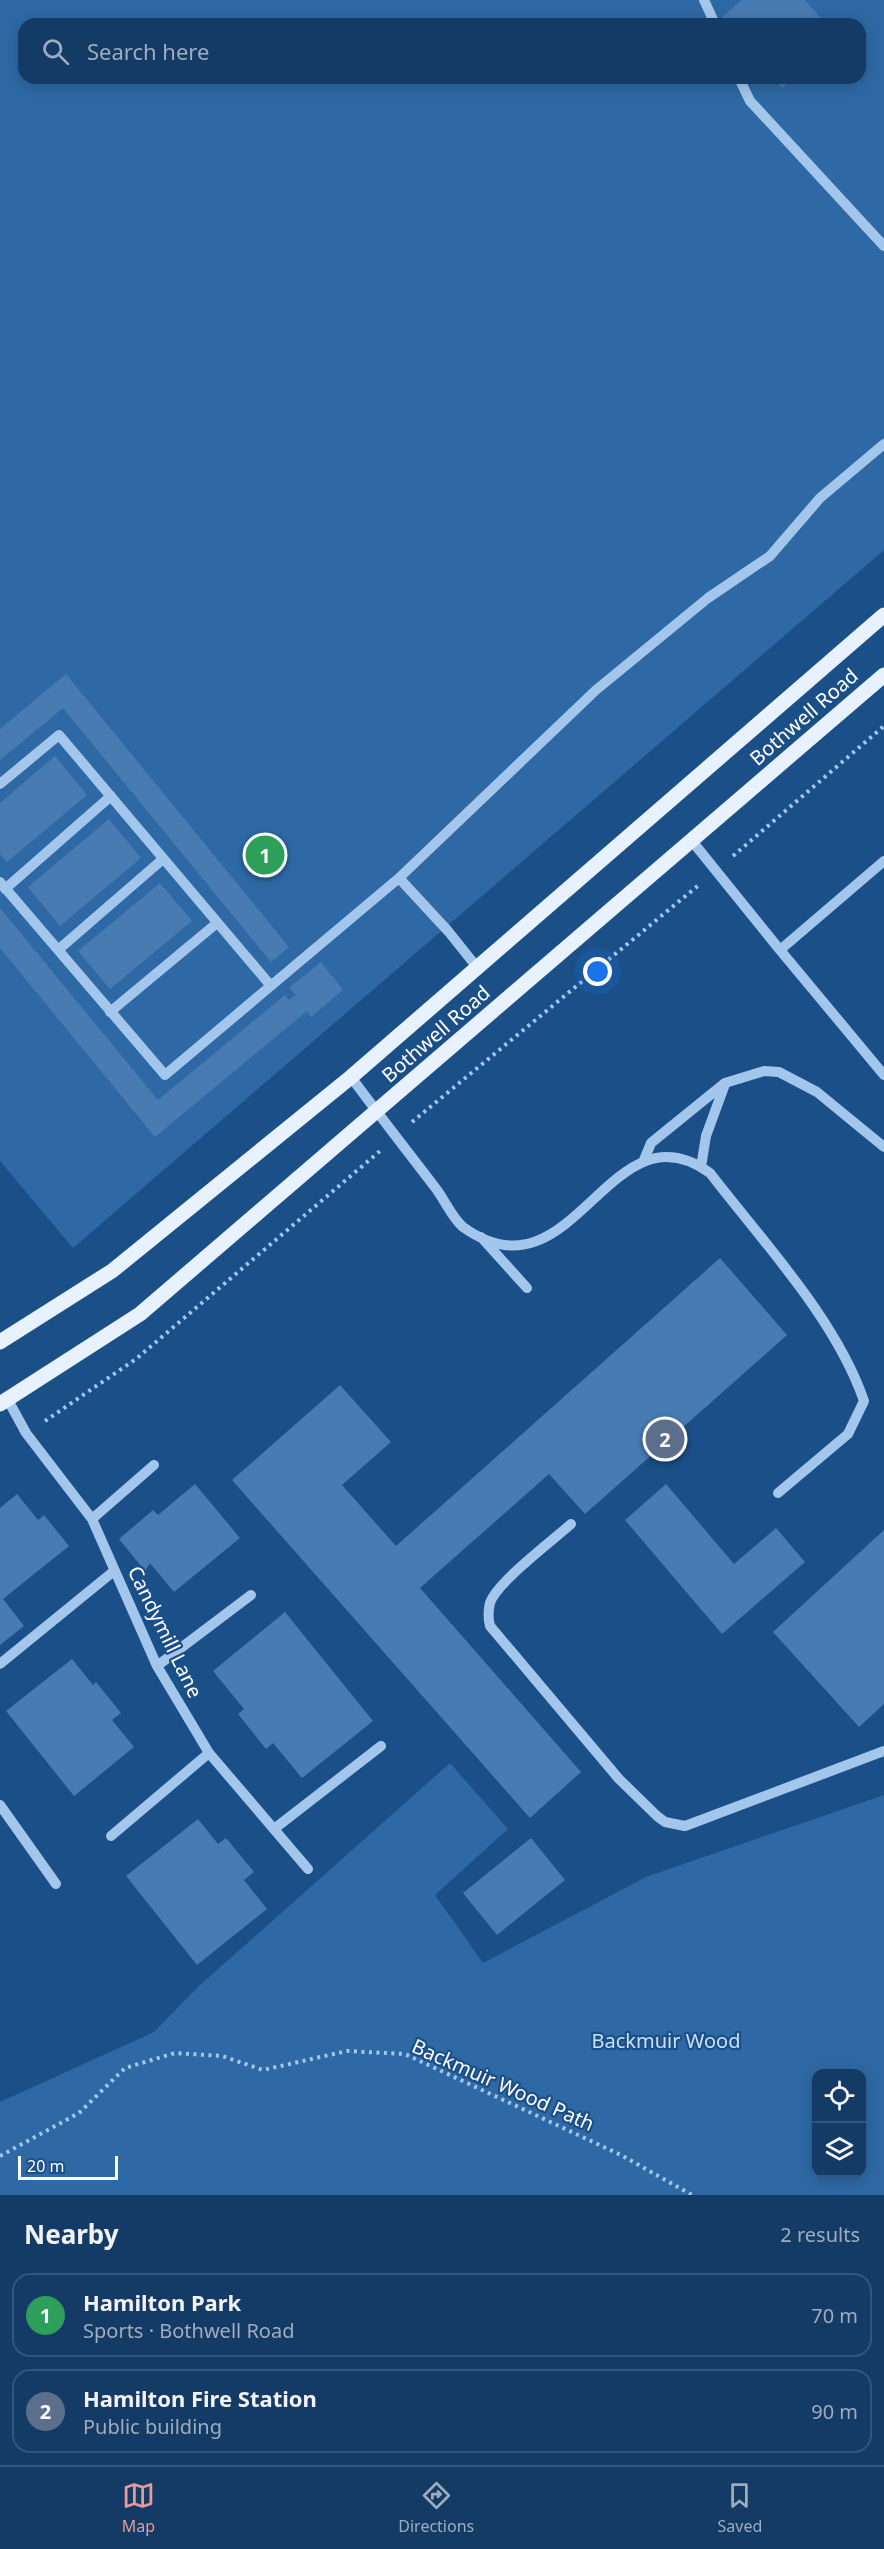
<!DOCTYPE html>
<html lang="en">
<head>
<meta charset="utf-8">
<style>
  body { margin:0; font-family:"Noto Sans",sans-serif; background:#21466e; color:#f1f3f6 }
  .controls { position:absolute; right:18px; bottom:18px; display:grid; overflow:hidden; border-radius:12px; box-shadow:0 3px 15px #0003 }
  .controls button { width:54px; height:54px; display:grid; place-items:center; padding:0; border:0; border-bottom:2px solid #335579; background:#143b65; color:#f1f3f6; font:30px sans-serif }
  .scale { position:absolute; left:18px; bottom:15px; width:100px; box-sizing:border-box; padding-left:6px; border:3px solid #fff; border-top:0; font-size:16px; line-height:21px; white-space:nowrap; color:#fff; -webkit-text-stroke:4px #1b4f87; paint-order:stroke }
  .you { position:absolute; left:598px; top:972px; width:21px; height:21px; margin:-15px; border:4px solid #fff; border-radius:50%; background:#1a73e8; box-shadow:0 0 0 9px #1a73e833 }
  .badge { display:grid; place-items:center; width:39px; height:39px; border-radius:50%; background:#e69b98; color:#fff; font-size:20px; font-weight:700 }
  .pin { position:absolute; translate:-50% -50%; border:3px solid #fff; box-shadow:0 2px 6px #0006 }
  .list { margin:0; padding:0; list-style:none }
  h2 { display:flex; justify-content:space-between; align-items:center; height:78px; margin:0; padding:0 24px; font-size:26px }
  h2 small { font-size:20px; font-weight:400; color:#9dadbf }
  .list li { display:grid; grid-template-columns:39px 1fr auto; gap:18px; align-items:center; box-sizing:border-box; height:84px; margin:0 12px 12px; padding:0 12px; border:2px solid #335579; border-radius:18px }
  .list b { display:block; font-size:22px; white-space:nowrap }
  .list p { margin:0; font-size:20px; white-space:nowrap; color:#9dadbf }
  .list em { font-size:20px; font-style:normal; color:#9dadbf }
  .icon { flex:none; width:33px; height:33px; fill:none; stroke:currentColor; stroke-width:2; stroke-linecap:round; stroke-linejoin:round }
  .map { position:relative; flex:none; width:884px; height:2195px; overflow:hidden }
  .search { position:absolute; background:#143b65; box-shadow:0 3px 15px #0003; left:18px; right:18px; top:18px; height:66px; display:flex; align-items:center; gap:15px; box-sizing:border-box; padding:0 21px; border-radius:18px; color:#9dadbf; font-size:22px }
  .sheet { height:270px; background:#143b65 }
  nav { display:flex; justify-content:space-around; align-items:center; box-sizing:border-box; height:84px; border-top:2px solid #335579; background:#143b65; font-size:16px; color:#9dadbf }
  nav a { display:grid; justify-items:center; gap:3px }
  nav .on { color:#e69b98 }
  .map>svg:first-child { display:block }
</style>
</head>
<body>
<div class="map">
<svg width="884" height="2195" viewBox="0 0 884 2195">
  <rect width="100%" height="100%" fill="#1b4f87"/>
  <path fill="#2e69a5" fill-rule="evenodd" d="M0,0H884V550L73,1248L0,1161ZM24,24H860V78H24Z
    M450,1763L508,1829L435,1895L483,1963L646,1877L884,1795V2195H0V2102L154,2032L199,1986ZM816,2074H862V2172H816Z"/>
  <path fill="#487bb2" d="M742,0H805L826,24H728L722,17Z
    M774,78H794L782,88Z
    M66,674L289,947L271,962L63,708L0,760V729Z
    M55,756L87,795L7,862L0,854V803Z
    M109,819L141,858L60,926L28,887Z
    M160,883L192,921L110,989L78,951Z
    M0,908L158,1100L285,995L289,1000L296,995L289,988L321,962L343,990L311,1017L307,1011L155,1137L0,948Z
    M720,1258L787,1335L585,1514L549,1474L420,1588L581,1772L530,1818L232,1480L340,1385L391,1442L342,1485L396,1546Z
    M195,1484L240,1538L174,1592L150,1563L145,1571L119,1539L153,1510L158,1515Z
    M666,1484L734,1564L776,1528L805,1562L722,1634L625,1520Z
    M17,1494L38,1520L44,1515L69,1546L3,1599L24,1626L0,1645V1508Z
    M884,1530V1704L859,1727L773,1632Z
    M285,1612L373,1721L302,1778L273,1743L266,1749L238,1714L244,1709L213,1671Z
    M72,1659L93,1685L96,1682L121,1713L112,1720L134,1747L74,1796L6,1711Z
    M198,1819L218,1844L226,1838L254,1872L244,1880L267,1909L197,1965L126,1876Z
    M531,1838L565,1880L497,1935L463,1893Z"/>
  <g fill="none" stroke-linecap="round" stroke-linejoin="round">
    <path stroke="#a3c7ec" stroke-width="4" stroke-dasharray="3 4.5" stroke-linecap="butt" d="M733,856L884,726
      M412,1122L700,884
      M45,1421L136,1359L380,1151
      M0,2156L79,2113L125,2068L175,2053L222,2056L263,2070L347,2051L405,2054L621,2155L692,2195"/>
    <path stroke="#a3c7ec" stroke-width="10" d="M704,0L715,24
      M739,78L750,101L884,246
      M0,784L59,735L271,986
      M692,841L780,950L884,861
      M0,882L165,1075L399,878
      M5,889L111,796
      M58,950L163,859
      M780,950L884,1075
      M476,966L448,931L399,878L596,690L708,598L770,556L820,498L884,444
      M110,1012L217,923
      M351,1077C379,1115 408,1152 437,1190C445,1201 453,1219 463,1227C574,1307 609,1099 710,1173C763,1242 836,1319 864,1401L848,1434L778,1493
      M644,1160L651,1143L725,1083L764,1071L779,1072L817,1092L884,1147
      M701,1167L706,1136L725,1084
      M481,1237L527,1288
      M8,1400L26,1433L92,1519L157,1666L209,1753L308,1869
      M92,1519L154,1465
      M571,1524C553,1540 496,1583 490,1603C488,1611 488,1618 490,1626L619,1779L657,1816L665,1822L685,1826L884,1751
      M0,1664L114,1571
      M157,1666L251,1595
      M0,1805L56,1884
      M274,1829L381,1746
      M111,1836L209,1753"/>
    <path stroke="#e8f2ff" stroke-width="15" d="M0,1342L112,1271L351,1077L884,615
      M0,1404L140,1314L884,675"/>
  </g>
  <g text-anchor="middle" stroke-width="4.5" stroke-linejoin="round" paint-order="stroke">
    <g font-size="20" fill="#fff" stroke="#1b4f87">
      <text transform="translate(804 717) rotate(-41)" y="7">Bothwell Road</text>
      <text transform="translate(436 1034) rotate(-41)" y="7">Bothwell Road</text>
      <text transform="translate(165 1632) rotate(64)" y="7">Candymill Lane</text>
      <text transform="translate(503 2085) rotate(24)" y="7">Backmuir Wood Path</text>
    </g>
    <g font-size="20" fill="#c8e0f9" stroke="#1b4f87">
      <text x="666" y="2048">Backmuir Wood</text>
    </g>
  </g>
</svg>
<div class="controls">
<button><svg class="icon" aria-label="locate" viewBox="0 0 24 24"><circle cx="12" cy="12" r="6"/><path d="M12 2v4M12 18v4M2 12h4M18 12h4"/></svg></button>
<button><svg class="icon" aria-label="layers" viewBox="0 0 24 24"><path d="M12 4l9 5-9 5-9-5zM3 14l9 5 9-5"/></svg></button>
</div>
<div class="scale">20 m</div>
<div class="you"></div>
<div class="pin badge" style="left:265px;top:855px;background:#2e9e5b">1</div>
<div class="pin badge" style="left:665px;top:1439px;background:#5c6f8a">2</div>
<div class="search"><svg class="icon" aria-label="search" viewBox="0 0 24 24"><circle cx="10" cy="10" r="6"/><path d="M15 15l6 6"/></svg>Search here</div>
</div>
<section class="sheet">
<h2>Nearby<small>2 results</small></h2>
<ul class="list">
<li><span class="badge" style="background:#2e9e5b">1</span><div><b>Hamilton Park</b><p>Sports · Bothwell Road</p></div><em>70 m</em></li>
<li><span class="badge" style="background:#5c6f8a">2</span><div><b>Hamilton Fire Station</b><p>Public building</p></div><em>90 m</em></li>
</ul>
</section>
<nav>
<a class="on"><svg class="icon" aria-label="map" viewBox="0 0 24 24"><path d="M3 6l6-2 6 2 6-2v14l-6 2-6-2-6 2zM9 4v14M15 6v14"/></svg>Map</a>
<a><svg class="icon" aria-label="directions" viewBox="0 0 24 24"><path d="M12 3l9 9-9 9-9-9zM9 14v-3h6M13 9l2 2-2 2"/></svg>Directions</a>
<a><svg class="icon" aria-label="saved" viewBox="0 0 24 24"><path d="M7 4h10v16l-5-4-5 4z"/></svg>Saved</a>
</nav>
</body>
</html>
